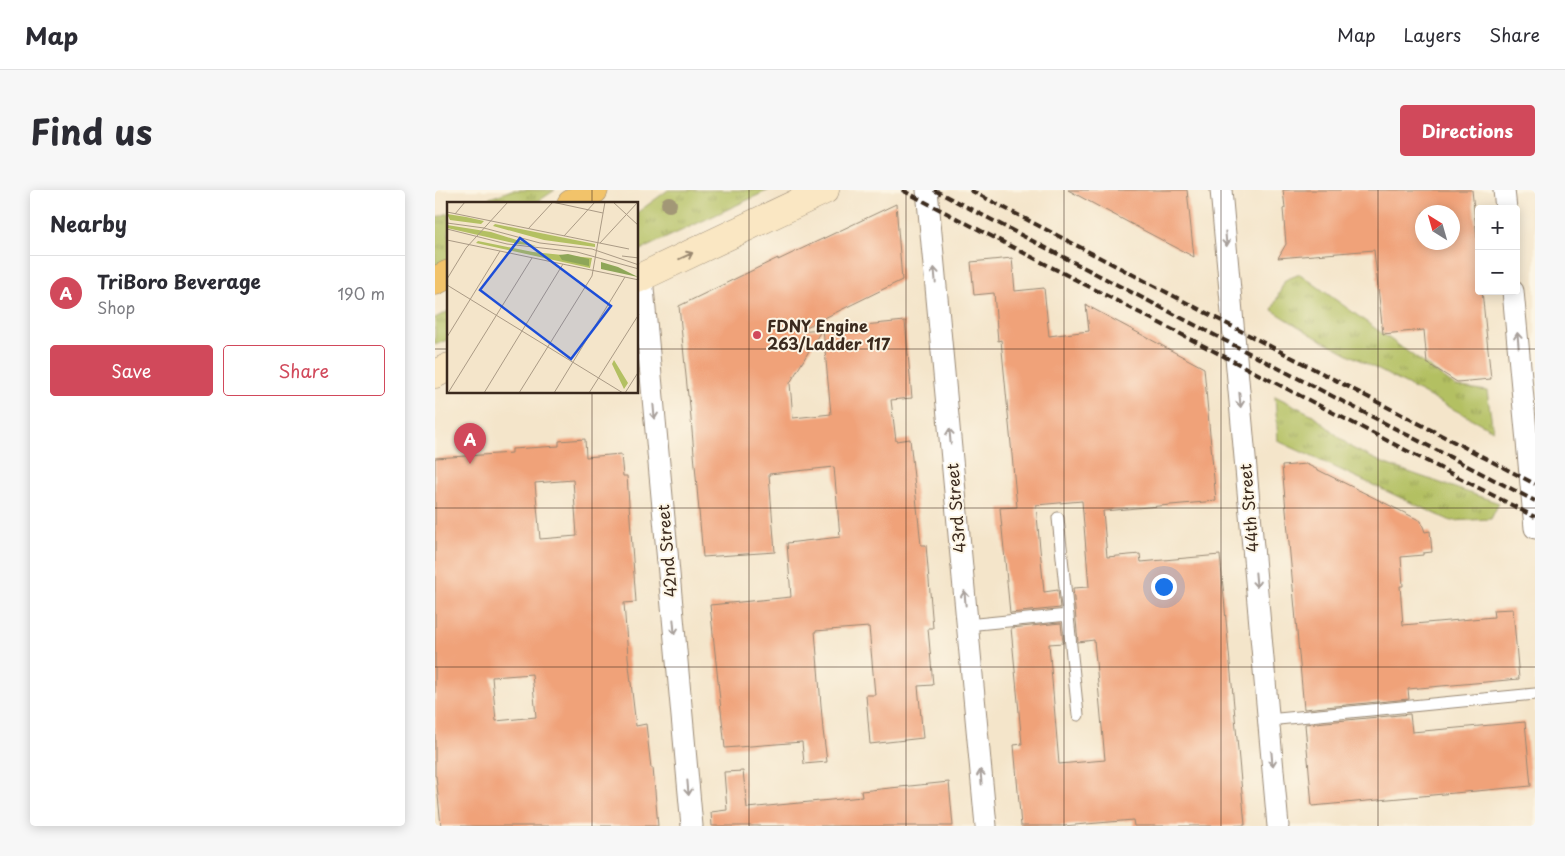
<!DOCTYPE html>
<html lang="en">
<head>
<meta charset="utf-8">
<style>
  body { margin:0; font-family:"Playpen Sans",sans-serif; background:#f7f7f7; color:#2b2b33 }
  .controls { position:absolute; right:15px; top:15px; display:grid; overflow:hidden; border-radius:5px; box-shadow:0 2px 12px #0003 }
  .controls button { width:45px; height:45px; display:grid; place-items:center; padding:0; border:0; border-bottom:1px solid #e1e1e2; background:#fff; color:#2b2b33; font:25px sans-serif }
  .compass { position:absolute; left:980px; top:15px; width:45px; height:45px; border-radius:50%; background:#fff; box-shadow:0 2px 12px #0003; rotate:323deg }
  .you { position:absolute; left:728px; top:396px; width:18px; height:18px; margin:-12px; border:4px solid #fff; border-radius:50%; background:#1a73e8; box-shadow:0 0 0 8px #1a73e833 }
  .badge { display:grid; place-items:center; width:32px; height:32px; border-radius:50%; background:#d1495b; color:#fff; font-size:16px; font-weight:700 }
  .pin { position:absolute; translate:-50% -41px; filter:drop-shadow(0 1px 2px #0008) }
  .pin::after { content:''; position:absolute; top:26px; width:18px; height:15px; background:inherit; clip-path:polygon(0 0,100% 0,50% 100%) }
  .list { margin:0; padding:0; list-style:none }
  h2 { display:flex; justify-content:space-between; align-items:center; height:65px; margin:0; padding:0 20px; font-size:21px }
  h2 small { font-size:16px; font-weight:400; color:#7c7c81 }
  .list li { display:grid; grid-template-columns:32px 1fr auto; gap:15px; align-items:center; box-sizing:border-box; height:75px; padding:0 20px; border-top:1px solid #e1e1e2 }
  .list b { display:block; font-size:19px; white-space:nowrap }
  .list p { margin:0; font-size:16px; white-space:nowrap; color:#7c7c81 }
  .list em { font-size:16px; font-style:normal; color:#7c7c81 }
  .actions { display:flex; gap:10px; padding:15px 20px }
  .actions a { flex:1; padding:11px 0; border:1px solid #d1495b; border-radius:5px; text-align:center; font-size:18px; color:#d1495b }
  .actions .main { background:#d1495b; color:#fff }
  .map { position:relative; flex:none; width:1100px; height:636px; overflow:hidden; border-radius:5px }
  header { display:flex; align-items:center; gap:30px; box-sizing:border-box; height:70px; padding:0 25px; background:#fff; border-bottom:1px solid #e1e1e2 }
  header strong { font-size:24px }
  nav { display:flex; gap:28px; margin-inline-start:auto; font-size:18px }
  .intro { display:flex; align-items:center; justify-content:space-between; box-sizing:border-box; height:120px; padding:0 30px }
  h1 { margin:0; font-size:35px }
  .button { padding:12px 22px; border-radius:5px; background:#d1495b; color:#fff; font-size:18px; font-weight:700 }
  main { display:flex; gap:30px; padding:0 30px }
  aside { flex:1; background:#fff; border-radius:5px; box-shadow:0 2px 12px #0003 }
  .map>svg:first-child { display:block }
</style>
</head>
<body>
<header>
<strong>Map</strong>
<nav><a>Map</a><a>Layers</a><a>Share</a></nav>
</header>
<div class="intro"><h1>Find us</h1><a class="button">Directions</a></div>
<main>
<aside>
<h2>Nearby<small></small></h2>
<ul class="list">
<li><span class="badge">A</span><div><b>TriBoro Beverage</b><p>Shop</p></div><em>190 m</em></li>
</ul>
<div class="actions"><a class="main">Save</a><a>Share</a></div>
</aside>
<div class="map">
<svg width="1100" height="636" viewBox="0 0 1100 636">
  <defs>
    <pattern id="grass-tufts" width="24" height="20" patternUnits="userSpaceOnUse" patternTransform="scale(1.25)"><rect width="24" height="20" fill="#b3c062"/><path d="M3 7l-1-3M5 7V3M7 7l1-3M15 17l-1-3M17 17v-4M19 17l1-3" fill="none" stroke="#939c50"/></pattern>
  </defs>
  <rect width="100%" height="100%" fill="#fcf5e5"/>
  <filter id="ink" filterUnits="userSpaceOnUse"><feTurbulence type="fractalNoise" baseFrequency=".02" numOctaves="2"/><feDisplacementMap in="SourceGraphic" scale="10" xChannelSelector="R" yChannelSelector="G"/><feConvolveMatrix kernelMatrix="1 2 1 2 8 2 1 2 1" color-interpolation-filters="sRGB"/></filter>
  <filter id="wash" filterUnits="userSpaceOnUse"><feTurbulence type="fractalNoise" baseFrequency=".0096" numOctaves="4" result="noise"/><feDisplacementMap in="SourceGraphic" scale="20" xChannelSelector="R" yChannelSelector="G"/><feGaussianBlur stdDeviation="1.12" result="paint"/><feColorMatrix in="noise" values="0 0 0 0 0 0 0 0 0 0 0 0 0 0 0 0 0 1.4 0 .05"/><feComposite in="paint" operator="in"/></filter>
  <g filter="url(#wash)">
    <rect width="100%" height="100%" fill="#f4e5ca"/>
    <path fill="url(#grass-tufts)" stroke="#777540" d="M77,0H120L99,14H39Z
      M233,0H334L203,61V22Z
      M14,23V69L0,76V28Z
      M865,84L1020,196L1052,201L1058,240L877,145L837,120L850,90Z
      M14,121V149L0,155V128Z
      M840,206L878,225L917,258L950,274L1064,313L1056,329L1016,331L843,251Z"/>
    <g id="blocks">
      <path fill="#f0a279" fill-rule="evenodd" d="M633,0H752L759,67L670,20Z
        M848,0H1037L1044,68V101H1047L1056,189L1022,192L992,173L989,140L948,144L939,60L843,68L851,54L848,19L850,18ZM988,22H1018V52H988Z
        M461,14L467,90L363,141L387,139L355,193L358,228L396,224L388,139L470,131L477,208L456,210L461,251L475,249L486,355H491L498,438H493L498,495L483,496L488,548L435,554L431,505H440L434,437L380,441L388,540L392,572L369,574L367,552L290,558L275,415L356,407L352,353L405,347L399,277L334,284L340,362L268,367L254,206H253L244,116L343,68V70Z
        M577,68L580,101L609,98L614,146L654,141L651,115L769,178L781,311L668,321L672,367L705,364L706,372L785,365L810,635L795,636H699L698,630L628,636H586L579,555L587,554L576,438L626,433L628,453L614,454L624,574L670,570L659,450L643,452L638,398L654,397L647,311L601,315L609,402L623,400L625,418L575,423L565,318L582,317L566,150L563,151L559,103L539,105L536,72Z
        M150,249L151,267L186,264L188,286H192L201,412L189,413L193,467L201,536L211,534L216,578H218L223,636H6L1,586H0V268L77,263V259L124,256V251ZM138,290L142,346L105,349L100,293ZM97,484L101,527L61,531L57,487Z
        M871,274L986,331L990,342L995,341L997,362L988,363V365L966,367L968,396H965L968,435L1059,427L1058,420L1078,419L1084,489L973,499L974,509L869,519L847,276Z
        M975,524L977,542L1090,532L1096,596L877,616L870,534Z
        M308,581L312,618L427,607L426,601L514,592L518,636H277L276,622L292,620L289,582Z"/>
    </g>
  </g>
  <g filter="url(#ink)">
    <use href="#blocks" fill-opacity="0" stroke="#988874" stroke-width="1"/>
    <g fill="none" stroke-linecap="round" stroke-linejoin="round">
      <g stroke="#988874" stroke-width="13">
        <path id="service" d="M623,328L643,525
          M532,435L633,425
          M833,530L1100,504"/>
      </g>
      <g stroke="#988874" stroke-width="23">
        <path id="minor" d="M492,0L551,636
          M786,0L843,636
          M1069,0L1071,19
          M207,87L257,636
          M1078,101L1100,338"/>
      </g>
      <g stroke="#988874" stroke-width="29">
        <path id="secondary" d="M202,89L390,0
          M0,184L14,177"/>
      </g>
      <g stroke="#988874" stroke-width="29">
        <path id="motorway" d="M136,14L159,0
          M0,91L14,84"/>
      </g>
      <use href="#service" stroke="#fff" stroke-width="11"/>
      <use href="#minor" stroke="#fff" stroke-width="21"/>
      <use href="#secondary" stroke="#fae7c3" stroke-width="28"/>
      <use href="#motorway" stroke="#f2c36a" stroke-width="28"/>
      <path stroke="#3b2a1e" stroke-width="4" stroke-dasharray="8 4" stroke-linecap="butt" d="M467,0L1100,327
        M499,0L1100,311
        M535,0L1100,294"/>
    </g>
    <circle fill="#a29776" cx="234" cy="14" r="8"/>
    <defs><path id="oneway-shaft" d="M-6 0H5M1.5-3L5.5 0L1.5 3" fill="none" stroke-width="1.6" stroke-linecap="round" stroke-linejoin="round" transform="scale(1.25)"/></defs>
    <g stroke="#a79f9a">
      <use href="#oneway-shaft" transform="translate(791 49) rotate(85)"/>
      <use href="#oneway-shaft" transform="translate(500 85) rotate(-95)"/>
      <use href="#oneway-shaft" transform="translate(1083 150) rotate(-95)"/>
      <use href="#oneway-shaft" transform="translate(805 210) rotate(85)"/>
      <use href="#oneway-shaft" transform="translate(219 222) rotate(85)"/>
      <use href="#oneway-shaft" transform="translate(515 246) rotate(-95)"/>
      <use href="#oneway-shaft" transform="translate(821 390) rotate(85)"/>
      <use href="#oneway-shaft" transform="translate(530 408) rotate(-95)"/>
      <use href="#oneway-shaft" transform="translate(239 437) rotate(85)"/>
      <use href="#oneway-shaft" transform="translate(837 569) rotate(85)"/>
      <use href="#oneway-shaft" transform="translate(546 587) rotate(-95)"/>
      <use href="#oneway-shaft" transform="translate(253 598) rotate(85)"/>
    </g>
    <use stroke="#9a8870" href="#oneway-shaft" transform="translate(251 66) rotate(-25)"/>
  </g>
  <path fill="none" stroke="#3b2a1e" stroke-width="1" stroke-opacity="0.55" d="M157,0V14M314,0V636M471,0V636M629,0V636M786,0V636M943,0V636M0,159H14M202,159H1100M157,202V636M0,318H1100M0,477H1100"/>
  <circle fill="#d1495b" stroke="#fcf5e5" stroke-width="2" cx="322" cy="145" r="5"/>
  <g text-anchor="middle" stroke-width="4" stroke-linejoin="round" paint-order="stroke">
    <g font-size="16" font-weight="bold" fill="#3b2a1e" stroke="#fcf5e5" text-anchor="start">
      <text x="332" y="142">FDNY Engine<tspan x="332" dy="18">263/Ladder 117</tspan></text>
    </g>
    <g font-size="16" fill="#3b2a1e" stroke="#fcf5e5">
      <text transform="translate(521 318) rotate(-95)" y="6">43rd Street</text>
      <text transform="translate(814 318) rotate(-95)" y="6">44th Street</text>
      <text transform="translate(232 361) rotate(-95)" y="6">42nd Street</text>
    </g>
  </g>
  <g transform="translate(12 12)">
    <rect width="191" height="191" fill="#f4e5ca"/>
    <path d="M0,12L19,15L37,19L34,22L3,18ZM48,22L148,42V45L97,38L46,24ZM0,23L44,30L89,44L71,42L0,26ZM31,39L86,50L145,56L143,66L29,41ZM167,158L181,181L177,187L165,162Z" fill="#b3c062"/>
    <path d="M121,52L142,57V64L115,58L112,53ZM154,60L171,65L191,75L154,67Z" fill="#8ea658"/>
    <path fill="none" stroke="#aa9a85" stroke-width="1" d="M105,0L156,11M166,0L192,24M0,10L182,47M8,12L18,0M0,21L37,26L93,41L145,47L192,63M0,27L60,42L130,50L192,67M81,27L106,0M117,34L148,0M0,38L192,78M153,41L191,0M175,54L192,56M0,77L19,46L61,0M0,83L176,191M0,135L53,49M1,191L85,56M37,191L116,62M72,191L145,74L158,0M107,191L178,75M142,191L192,112M178,191L192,169"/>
    <path fill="#1d4ed8" fill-opacity="0.15" stroke="#1d4ed8" stroke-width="2.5" d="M73,36L164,104L124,157L33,88Z"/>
    <rect width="191" height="191" fill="none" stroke="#3b2a1e" stroke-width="2.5"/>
  </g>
</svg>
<div class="controls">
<button>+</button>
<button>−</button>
</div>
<svg class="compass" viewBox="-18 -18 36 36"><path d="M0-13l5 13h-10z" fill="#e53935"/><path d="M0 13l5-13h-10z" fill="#7c7c81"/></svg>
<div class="you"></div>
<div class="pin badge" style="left:35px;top:274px">A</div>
</div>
</main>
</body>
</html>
